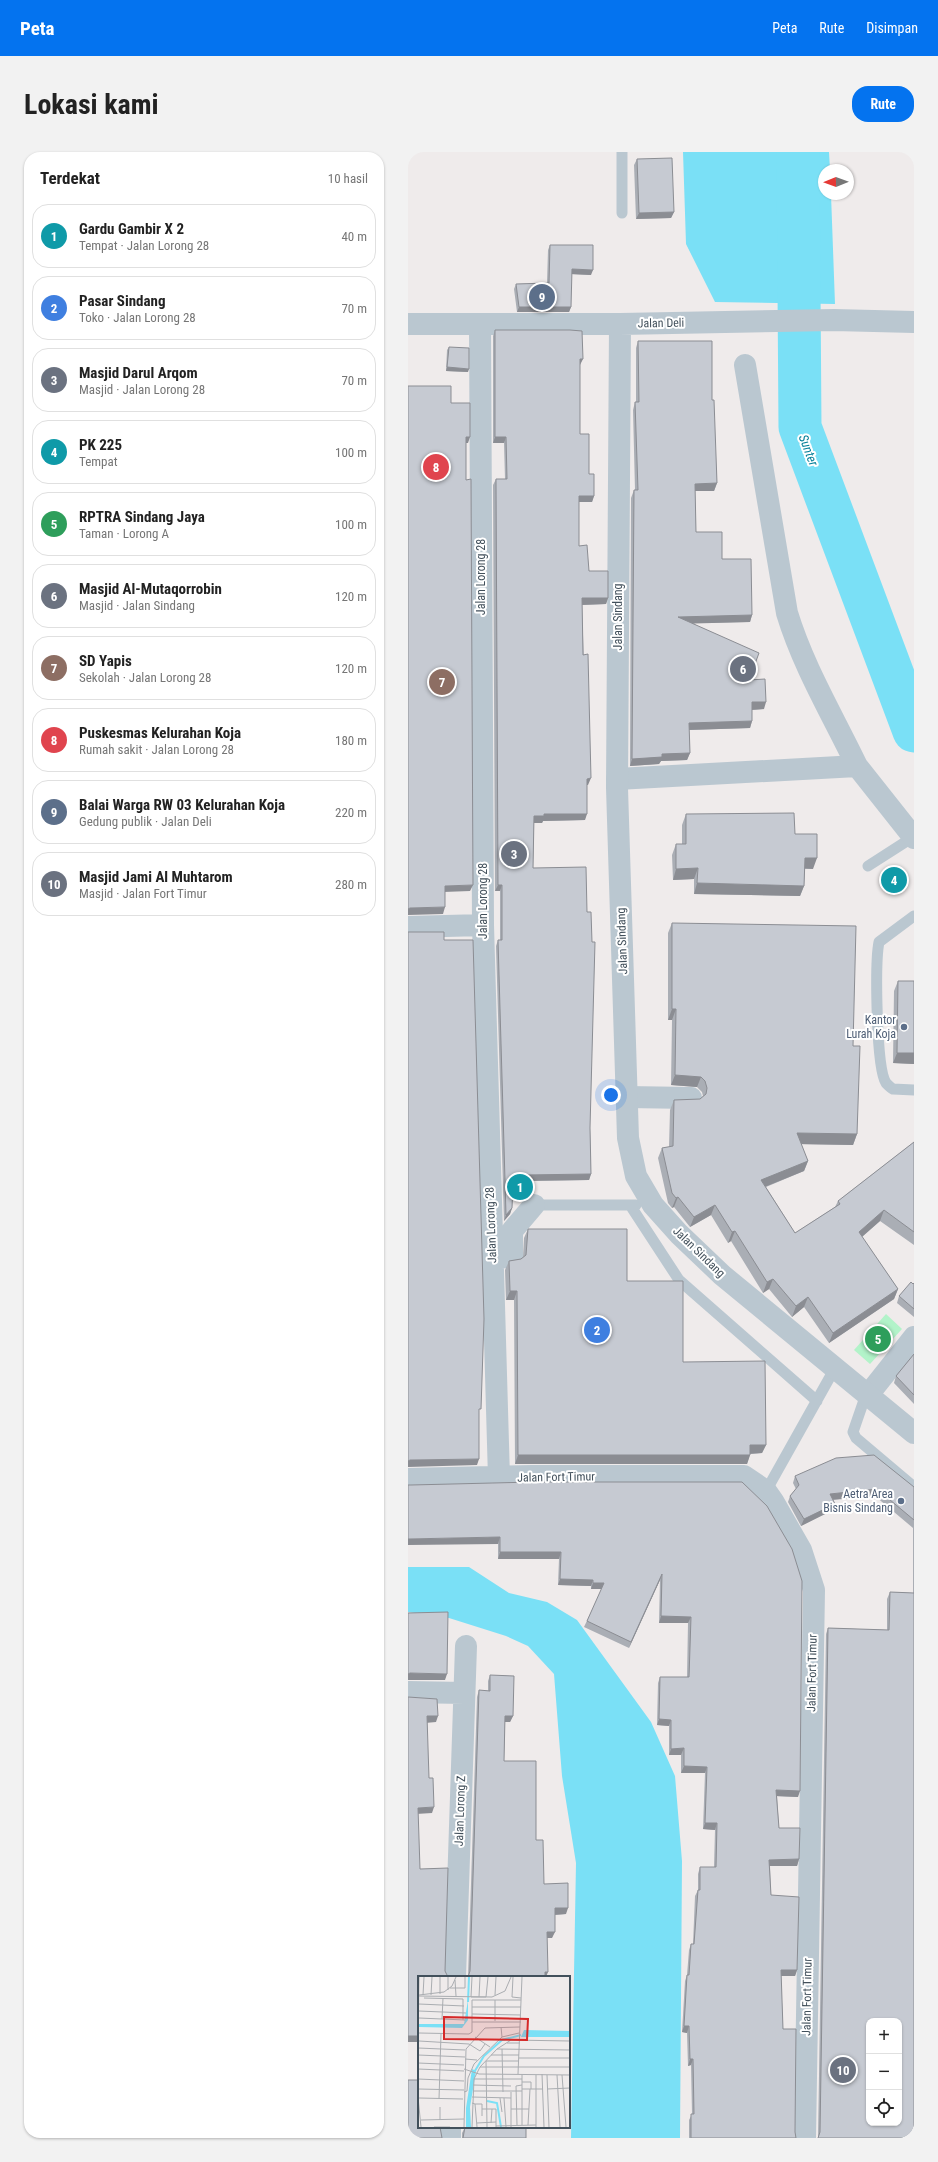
<!DOCTYPE html>
<html lang="id">
<head>
<meta charset="utf-8">
<style>
  body { margin:0; font-family:"Roboto Condensed",sans-serif; background:#f2f2f2; color:#222 }
  .controls { position:absolute; right:12px; bottom:12px; display:grid; overflow:hidden; border-radius:8px; box-shadow:0 1px 3px #0004 }
  .controls button { width:36px; height:36px; display:grid; place-items:center; padding:0; border:0; border-bottom:1px solid #e0e0e0; background:#fff; color:#222; font:20px sans-serif }
  .compass { position:absolute; left:410px; top:12px; width:36px; height:36px; border-radius:50%; background:#fff; box-shadow:0 1px 3px #0004; rotate:269deg }
  .you { position:absolute; left:203px; top:943px; width:14px; height:14px; margin:-10px; border:3px solid #fff; border-radius:50%; background:#1a73e8; box-shadow:0 0 0 6px #1a73e833 }
  .badge { display:grid; place-items:center; width:26px; height:26px; border-radius:50%; background:#0473ef; color:#fff; font-size:13px; font-weight:700 }
  .pin { position:absolute; translate:-50% -50%; border:2px solid #fff; box-shadow:0 1px 4px #0006 }
  .list { margin:0; padding:0; list-style:none }
  h2 { display:flex; justify-content:space-between; align-items:center; height:52px; margin:0; padding:0 16px; font-size:17px }
  h2 small { font-size:13px; font-weight:400; color:#767676 }
  .list li { display:grid; grid-template-columns:26px 1fr auto; gap:12px; align-items:center; box-sizing:border-box; height:64px; margin:0 8px 8px; padding:0 8px; border:1px solid #e0e0e0; border-radius:16px }
  .list b { display:block; font-size:15px; white-space:nowrap }
  .list p { margin:0; font-size:13px; white-space:nowrap; color:#767676 }
  .list em { font-size:13px; font-style:normal; color:#767676 }
  .icon { flex:none; width:22px; height:22px; fill:none; stroke:currentColor; stroke-width:2; stroke-linecap:round; stroke-linejoin:round }
  .map { position:relative; flex:none; width:506px; height:1986px; overflow:hidden; border-radius:16px }
  header { display:flex; align-items:center; gap:24px; box-sizing:border-box; height:56px; padding:0 20px; background:#0473ef; color:#fff }
  header strong { font-size:19px }
  nav { display:flex; gap:22px; margin-inline-start:auto; font-size:14px }
  .intro { display:flex; align-items:center; justify-content:space-between; box-sizing:border-box; height:96px; padding:0 24px }
  h1 { margin:0; font-size:28px }
  .button { padding:10px 18px; border-radius:16px; background:#0473ef; color:#fff; font-size:14px; font-weight:700 }
  main { display:flex; gap:24px; padding:0 24px }
  aside { flex:1; background:#fff; border-radius:16px; box-shadow:0 1px 3px #0004 }
  .map>svg:first-child { display:block }
</style>
</head>
<body>
<header>
<strong>Peta</strong>
<nav><a>Peta</a><a>Rute</a><a>Disimpan</a></nav>
</header>
<div class="intro"><h1>Lokasi kami</h1><a class="button">Rute</a></div>
<main>
<aside>
<h2>Terdekat<small>10 hasil</small></h2>
<ul class="list">
<li><span class="badge" style="background:#0f9aa8">1</span><div><b>Gardu Gambir X 2</b><p>Tempat · Jalan Lorong 28</p></div><em>40 m</em></li>
<li><span class="badge" style="background:#3f7fe0">2</span><div><b>Pasar Sindang</b><p>Toko · Jalan Lorong 28</p></div><em>70 m</em></li>
<li><span class="badge" style="background:#6b7280">3</span><div><b>Masjid Darul Arqom</b><p>Masjid · Jalan Lorong 28</p></div><em>70 m</em></li>
<li><span class="badge" style="background:#0f9aa8">4</span><div><b>PK 225</b><p>Tempat</p></div><em>100 m</em></li>
<li><span class="badge" style="background:#2e9e5b">5</span><div><b>RPTRA Sindang Jaya</b><p>Taman · Lorong A</p></div><em>100 m</em></li>
<li><span class="badge" style="background:#6b7280">6</span><div><b>Masjid Al-Mutaqorrobin</b><p>Masjid · Jalan Sindang</p></div><em>120 m</em></li>
<li><span class="badge" style="background:#8d6e63">7</span><div><b>SD Yapis</b><p>Sekolah · Jalan Lorong 28</p></div><em>120 m</em></li>
<li><span class="badge" style="background:#e0444e">8</span><div><b>Puskesmas Kelurahan Koja</b><p>Rumah sakit · Jalan Lorong 28</p></div><em>180 m</em></li>
<li><span class="badge" style="background:#5c6f8a">9</span><div><b>Balai Warga RW 03 Kelurahan Koja</b><p>Gedung publik · Jalan Deli</p></div><em>220 m</em></li>
<li><span class="badge" style="background:#6b7280">10</span><div><b>Masjid Jami Al Muhtarom</b><p>Masjid · Jalan Fort Timur</p></div><em>280 m</em></li>
</ul>
</aside>
<div class="map">
<svg width="506" height="1986" viewBox="0 0 506 1986">
  <rect width="100%" height="100%" fill="#efebeb"/>
  <path fill="#b2f3c9" d="M478,1162L494,1177L462,1212L446,1198Z"/>
  <path fill="#7ae0f6" d="M275,0H421L422,18H416V42H423L427,152L307,150L278,92Z
    M0,1415H61L101,1441L139,1450L169,1468L243,1570L267,1624L274,1709L272,1986H163L168,1711L154,1624L146,1522L120,1494L98,1484L41,1466L0,1460Z"/>
  <g fill="none" stroke-linecap="round" stroke-linejoin="round">
    <path stroke="#7ae0f6" stroke-width="43" d="M390,0L392,275L506,579"/>
    <path stroke="#bac7d0" stroke-width="11" d="M214,0V61
      M460,714L505,685
      M506,764L471,790C467,810 468,916 478,931C480,933 483,936 485,937L506,938
      M126,1053H228
      M222,1053L271,1128L409,1249
      M460,1243L455,1251L445,1280L448,1286L506,1335
      M358,1339L427,1216"/>
    <path stroke="#bac7d0" stroke-width="22" d="M72,172L75,773L91,1326
      M337,213L379,461C395,514 425,564 449,614
      M209,627L449,614L506,686
      M0,775L75,773
      M218,945L283,946
      M84,1106L104,1105V1079L126,1053
      M460,1243L506,1185
      M0,1327L124,1324H336L358,1339L365,1349L393,1398L406,1438L397,1986
      M0,1540L56,1541
      M47,1825L58,1494
      M42,1986V1975"/>
    <path stroke="#bac7d0" stroke-width="22" d="M0,172H212L426,168L506,170
      M212,172L209,636L220,986L228,1024L245,1053L271,1082L314,1123L506,1281"/>
  </g>
  <path fill="#aaaeb5" d="M229,7L266,60L263,66L228,67L226,13Z
    M142,93L183,123L163,122V155L161,160H109L106,137L108,132L139,131L140,98Z
    M87,178L172,213V282L186,344L184,350H171V394L181,419L200,446L198,452L174,453L180,633H179L177,668L135,669L134,671H126L125,716L182,976L183,1022L181,1028L116,1029L114,1036H105L104,1056L102,1062L96,1069L88,794L90,788H92V739H87L85,333L88,327H97L96,291H85V184Z
    M230,189L304,248L309,331L306,339H287L288,380L314,407L344,463L342,470L286,471L341,528L356,557L344,558V569L342,576L281,578L282,601L279,608L253,609L251,612L222,614L223,346L226,338H227L225,258L227,250H228V196Z
    M41,195L60,220L38,219L39,198Z
    M278,662L387,682L405,717H397L396,734L392,744L286,742V727L265,728L264,703L268,692H274V673Z
    M264,771L445,894L449,982L445,993L393,992L400,1009L396,1019L358,1035L387,1081L427,1055L430,1049L506,990V1093L472,1069L454,1085L490,1137L486,1147L421,1191L396,1155L384,1165L361,1137L355,1141L323,1089L320,1091L303,1063L282,1075L266,1055L264,1056L260,1051L250,1006L254,996L261,995L262,958L266,948L292,947L295,944L294,940L289,935L263,933L264,868H260V781Z
    M490,829H506V912L485,911L486,839Z
    M120,1077L219,1129L275,1210L358,1293L354,1301L342,1302V1303L339,1312H107L106,1148H98L97,1118L101,1109L113,1107L115,1105L116,1086Z
    M506,1131V1165L489,1151L491,1144Z
    M506,1202V1252L486,1231L488,1224Z
    M387,1324L506,1335V1986H410L418,1482L420,1476L479,1478V1447L482,1440L505,1441V1376L467,1344L425,1348L427,1352L425,1358L393,1374L380,1350L382,1344L388,1337L385,1331Z
    M334,1330L390,1645L369,1644L371,1676L391,1707L389,1714H362L363,1743L389,1818L387,1824H373L375,1877L387,1980L388,1986H281V1968L284,1962L283,1913L280,1914L279,1881L274,1880L277,1829L279,1823L281,1798L283,1792H285L287,1744L290,1738V1722L292,1715H306L307,1678L295,1677L297,1621H273V1603H261V1574L249,1573L250,1531L252,1525H279L280,1471H251L252,1428L221,1496L176,1475L194,1437H183V1434L150,1433L151,1407H90V1392L3,1333Z
    M82,1523L105,1564L102,1570H97L96,1609L128,1688L136,1732L158,1762L147,1763L144,1786H139L138,1825H60L69,1545L71,1538L80,1539V1529Z
    M57,1975L118,1986H54V1981Z"/>
  <path fill="#8b8d93" d="M266,60L263,66L228,67L231,61Z
    M164,117L185,118L183,123L162,122Z
    M111,155H163L161,160H109Z
    M172,207H175L172,213H169Z
    M39,215L61,217L60,220L38,219Z
    M58,285H62L60,291H56Z
    M87,285H98L96,291H85Z
    M309,331L306,339H284L287,332Z
    M171,344H186L184,350H168Z
    M174,446H200L198,452L172,453Z
    M344,463L342,470L267,472L270,465Z
    M344,550H358L356,557L342,558Z
    M344,569L342,576L279,578L281,571Z
    M282,601L279,608L253,609L251,612L222,614L224,607L254,602Z
    M183,626L180,633H176L179,627Z
    M136,662H179L177,668L135,669L134,671H123L126,664Z
    M397,706H409L405,717L393,716Z
    M290,716L286,727L265,728L268,717Z
    M289,731L396,734L392,744L286,742Z
    M65,733L62,739L35,740L37,734Z
    M90,733H94L92,739H87Z
    M37,755L35,762L0,763V757L2,756Z
    M264,857H268L264,868H260Z
    M489,901H506V912L485,911Z
    M267,923L293,925L289,935L263,933Z
    M389,981L449,982L445,993L386,992Z
    M400,1009L396,1019L349,1038L353,1028Z
    M183,1022L181,1028L113,1029L116,1023Z
    M105,1030H116L114,1036L102,1037Z
    M270,1045L266,1055L264,1056L268,1046Z
    M307,1053L303,1063L282,1075L286,1065Z
    M104,1056L102,1062L96,1069L98,1063Z
    M476,1058L472,1069L448,1090L451,1080Z
    M327,1079L323,1089L320,1091L324,1080Z
    M365,1127L361,1137L355,1141L359,1130Z
    M490,1137L486,1147L421,1191L425,1181Z
    M102,1139H109L106,1148H98Z
    M400,1145L396,1155L384,1165L388,1154Z
    M342,1293H358L354,1301L339,1302Z
    M110,1303H342L339,1312H107Z
    M71,1307L69,1313L0,1315V1309L2,1308Z
    M469,1337L467,1344L420,1348L422,1342Z
    M427,1352L425,1358L393,1374L396,1367Z
    M92,1385L90,1392L0,1393V1387Z
    M92,1400H153L151,1407H90Z
    M254,1422L252,1428L221,1496L223,1490Z
    M152,1427L185,1428L183,1434L150,1433Z
    M185,1431H196L194,1437H183Z
    M253,1464L283,1465L280,1471H251Z
    M2,1521L39,1522L37,1528H0V1522Z
    M19,1564H30L28,1570L17,1571Z
    M97,1564H105L102,1570H95Z
    M251,1567L263,1568L261,1574L249,1573Z
    M276,1596L273,1603H261L263,1597Z
    M276,1614L299,1615L297,1621H273Z
    M368,1638L392,1639L390,1645L366,1644Z
    M26,1655L24,1661L8,1662L10,1656Z
    M297,1671H309L307,1678L295,1677Z
    M391,1707L389,1714H359L361,1708Z
    M147,1756H160L158,1762L144,1763Z
    M139,1780H147L144,1786H137Z
    M373,1818H389L387,1824H371Z
    M137,1820H140L138,1825H135Z
    M276,1874H281L279,1881L274,1880Z
    M0,1884H11V1890H0Z
    M282,1907H285L283,1913L280,1914Z"/>
  <path fill="#c6cad2" stroke="#8b8d93" fill-rule="evenodd" d="M264,6L266,60L231,61L229,7Z
    M142,93H185V118L164,117L163,155H111L108,132L141,131Z
    M87,178H162L174,179L175,207H172V282H181V322H186V344H171V394L179,393L181,419H200V446H174L175,503L180,502L182,586L183,626L179,627V662H136V664H126L125,716L178,715L179,760H183L184,790H187L182,976L183,1022L116,1023V1030H105L104,1056L98,1063L90,788H94V733H90L88,327H99L98,285H87Z
    M230,189H304V248H306L309,331L287,332L288,380H314V407H343L344,463L270,465L351,501L341,528L357,527L358,550H344V569L281,571L282,601L254,602V605L224,607L226,338H230L227,250H231Z
    M41,195L61,196V217L39,215Z
    M0,234H43V251H62V285H58V328L63,327L65,733L37,734V755L2,756L0,757Z
    M386,661L387,682H409V706H397L396,734L289,731L290,716L268,717V692H278V662Z
    M264,771L448,774L445,894H452L449,982L389,981L400,1009L353,1028L387,1081L432,1052L430,1049L506,990V1080L476,1058L451,1080L490,1137L425,1181L400,1145L388,1154L365,1127L359,1130L327,1079L324,1080L307,1053L286,1065L270,1045L268,1046L264,1041L254,996L265,994L266,948L292,947L298,942L299,936L297,929L293,925L267,923L268,857H264Z
    M0,780H36V788H65L76,1167L73,1257H71V1307L2,1308L0,1309Z
    M490,829H506V901H489Z
    M120,1077H219V1129H275V1210L357,1209L358,1293H342V1303H110L109,1139H102L101,1109L113,1107L118,1103Z
    M503,1130L505,1132L506,1131V1157L491,1144Z
    M506,1202V1243L488,1224Z
    M466,1303L506,1335V1368L469,1337L422,1342L427,1352L396,1367L382,1344L391,1333L387,1324L428,1306Z
    M126,1330H334L359,1354L384,1397L394,1429L392,1639L368,1638L371,1676H392L391,1707L361,1708L363,1743L391,1745L389,1818H373L375,1877H388L387,1980L388,1986H283V1962H286L285,1907H282L281,1874H276L279,1823H281L283,1792H286L290,1738H292V1715H308L309,1671H297L299,1615L276,1614V1596L263,1597V1568L251,1567L252,1525H281L283,1465L253,1464L254,1422L223,1490L179,1469L196,1431H185V1428L152,1427L153,1400H92V1385L0,1387V1333H3Z
    M482,1440L506,1441V1986H410L412,1980L420,1476L481,1478ZM461,1869H491V1971H461Z
    M40,1460L39,1522L2,1521L0,1522V1461Z
    M82,1523L106,1524L105,1564H97L96,1609H128V1688H135L136,1732L160,1731V1756H147V1780H139L140,1820H137V1825H60L62,1819L71,1538L82,1539Z
    M0,1545L29,1547L30,1564H19L21,1626H25L26,1655L10,1656L12,1717L40,1716L37,1819L40,1825H11V1884H0Z
    M0,1928H11V1975H32L34,1986H0Z
    M57,1975H118V1986H55Z"/>
  <g fill="#5c6f8a" stroke="#fff" stroke-width="1.5">
    <circle cx="496" cy="875" r="4"/>
    <circle cx="493" cy="1349" r="4"/>
  </g>
  <g text-anchor="middle" stroke-width="4" stroke-linejoin="round" paint-order="stroke">
    <g font-size="12" fill="#42505b" stroke="#fff">
      <text transform="translate(253 171) rotate(-1)" y="4">Jalan Deli</text>
      <text transform="translate(73 425) rotate(-90)" y="4">Jalan Lorong 28</text>
      <text transform="translate(210 465) rotate(-90)" y="4">Jalan Sindang</text>
      <text transform="translate(75 749) rotate(-90)" y="4">Jalan Lorong 28</text>
      <text transform="translate(214 789) rotate(-92)" y="4">Jalan Sindang</text>
      <text transform="translate(83 1073) rotate(-92)" y="4">Jalan Lorong 28</text>
      <text transform="translate(291 1100) rotate(44)" y="4">Jalan Sindang</text>
      <text transform="translate(148 1325) rotate(-1)" y="4">Jalan Fort Timur</text>
      <text transform="translate(404 1521) rotate(-89)" y="4">Jalan Fort Timur</text>
      <text transform="translate(52 1659) rotate(-88)" y="4">Jalan Lorong Z</text>
      <text transform="translate(399 1845) rotate(-89)" y="4">Jalan Fort Timur</text>
    </g>
    <g font-size="12" fill="#4e5e75" stroke="#fff" text-anchor="end">
      <text x="488" y="872">Kantor<tspan x="488" dy="14">Lurah Koja</tspan></text>
      <text x="485" y="1346">Aetra Area<tspan x="485" dy="14">Bisnis Sindang</tspan></text>
    </g>
    <g font-size="13" font-style="italic" fill="#037e97" stroke="#fff">
      <text transform="translate(401 298) rotate(69)" y="5">Sunter</text>
    </g>
  </g>
  <g transform="translate(10 1824)">
    <rect width="152" height="152" fill="#efebeb"/>
    <path d="M50,24V44L44,52L1,51L0,48H46ZM106,54L152,55V61H103ZM54,93L58,95L52,131L53,151H48V132Z" fill="#7ae0f6"/>
    <path fill="none" stroke="#7ae0f6" stroke-width="2" d="M50,26L51,1M55,98L66,80L84,64L103,59M69,125L79,127L83,151"/>
    <path fill="none" stroke="#aaadb1" stroke-width="1" d="M54,1L53,21H68L70,1M95,1L94,21L103,22M37,4L38,20M32,12H47V1M30,14V1M22,18V1M1,19L26,16L34,10L38,1M5,19L6,1M13,19L14,1M77,19L78,1M0,20L74,21L87,15L93,1M61,21L62,1M6,22L45,23V44M77,24V45M1,28L46,30M54,31H103M1,35L48,37M54,38L103,39M1,42L47,44M24,43L25,22M54,46H103M1,57L51,58L54,56V24H103M57,61L72,71M84,61L101,57M1,65L51,68M0,66L1,1M89,67H102M51,68L62,75L67,68M0,72L47,74M79,73L152,74M84,73L85,116M0,79L47,81M73,79H101M101,82H152M47,83L59,84M68,85L69,151M68,85H101M0,87L46,89M62,91H101M101,91H152M0,93L46,95M46,93L61,98L152,99M100,98L104,1M104,98V149M124,98L126,151M118,99V151M129,99L131,151M139,99L142,151M144,99L148,151M152,99V118M0,103L46,105M56,103H104M104,106H113V113M55,109L93,110M0,113L46,114M104,113H125M129,113L152,112M55,115H104M46,116L49,115L50,102L56,88L84,61L83,51M0,121L3,151M54,121L93,122M1,122L45,123M82,122L84,136M86,122L88,151M21,123L23,58M54,127L57,128L59,151M57,128H64V140M64,133H78V151M93,133H111M3,144L46,143M22,144V131M59,147L78,146M73,147L74,133M99,149L98,110L104,109M110,149L112,113M78,150L118,149M16,151H32M46,151L48,73L67,52L102,51M54,151L56,103L62,91L79,73L93,64L152,65M93,151V116"/>
    <path fill="#d62828" fill-opacity="0.15" stroke="#d62828" stroke-width="2" d="M26,41L110,43L109,64L26,63Z"/>
    <rect width="152" height="152" fill="none" stroke="#42505b" stroke-width="2"/>
  </g>
</svg>
<div class="controls">
<button>+</button>
<button>−</button>
<button><svg class="icon" aria-label="locate" viewBox="0 0 24 24"><circle cx="12" cy="12" r="6"/><path d="M12 2v4M12 18v4M2 12h4M18 12h4"/></svg></button>
</div>
<svg class="compass" viewBox="-18 -18 36 36"><path d="M0-13l5 13h-10z" fill="#e53935"/><path d="M0 13l5-13h-10z" fill="#767676"/></svg>
<div class="you"></div>
<div class="pin badge" style="left:112px;top:1035px;background:#0f9aa8">1</div>
<div class="pin badge" style="left:189px;top:1178px;background:#3f7fe0">2</div>
<div class="pin badge" style="left:106px;top:702px;background:#6b7280">3</div>
<div class="pin badge" style="left:486px;top:728px;background:#0f9aa8">4</div>
<div class="pin badge" style="left:470px;top:1187px;background:#2e9e5b">5</div>
<div class="pin badge" style="left:335px;top:517px;background:#6b7280">6</div>
<div class="pin badge" style="left:34px;top:530px;background:#8d6e63">7</div>
<div class="pin badge" style="left:28px;top:315px;background:#e0444e">8</div>
<div class="pin badge" style="left:134px;top:145px;background:#5c6f8a">9</div>
<div class="pin badge" style="left:435px;top:1918px;background:#6b7280">10</div>
</div>
</main>
</body>
</html>
